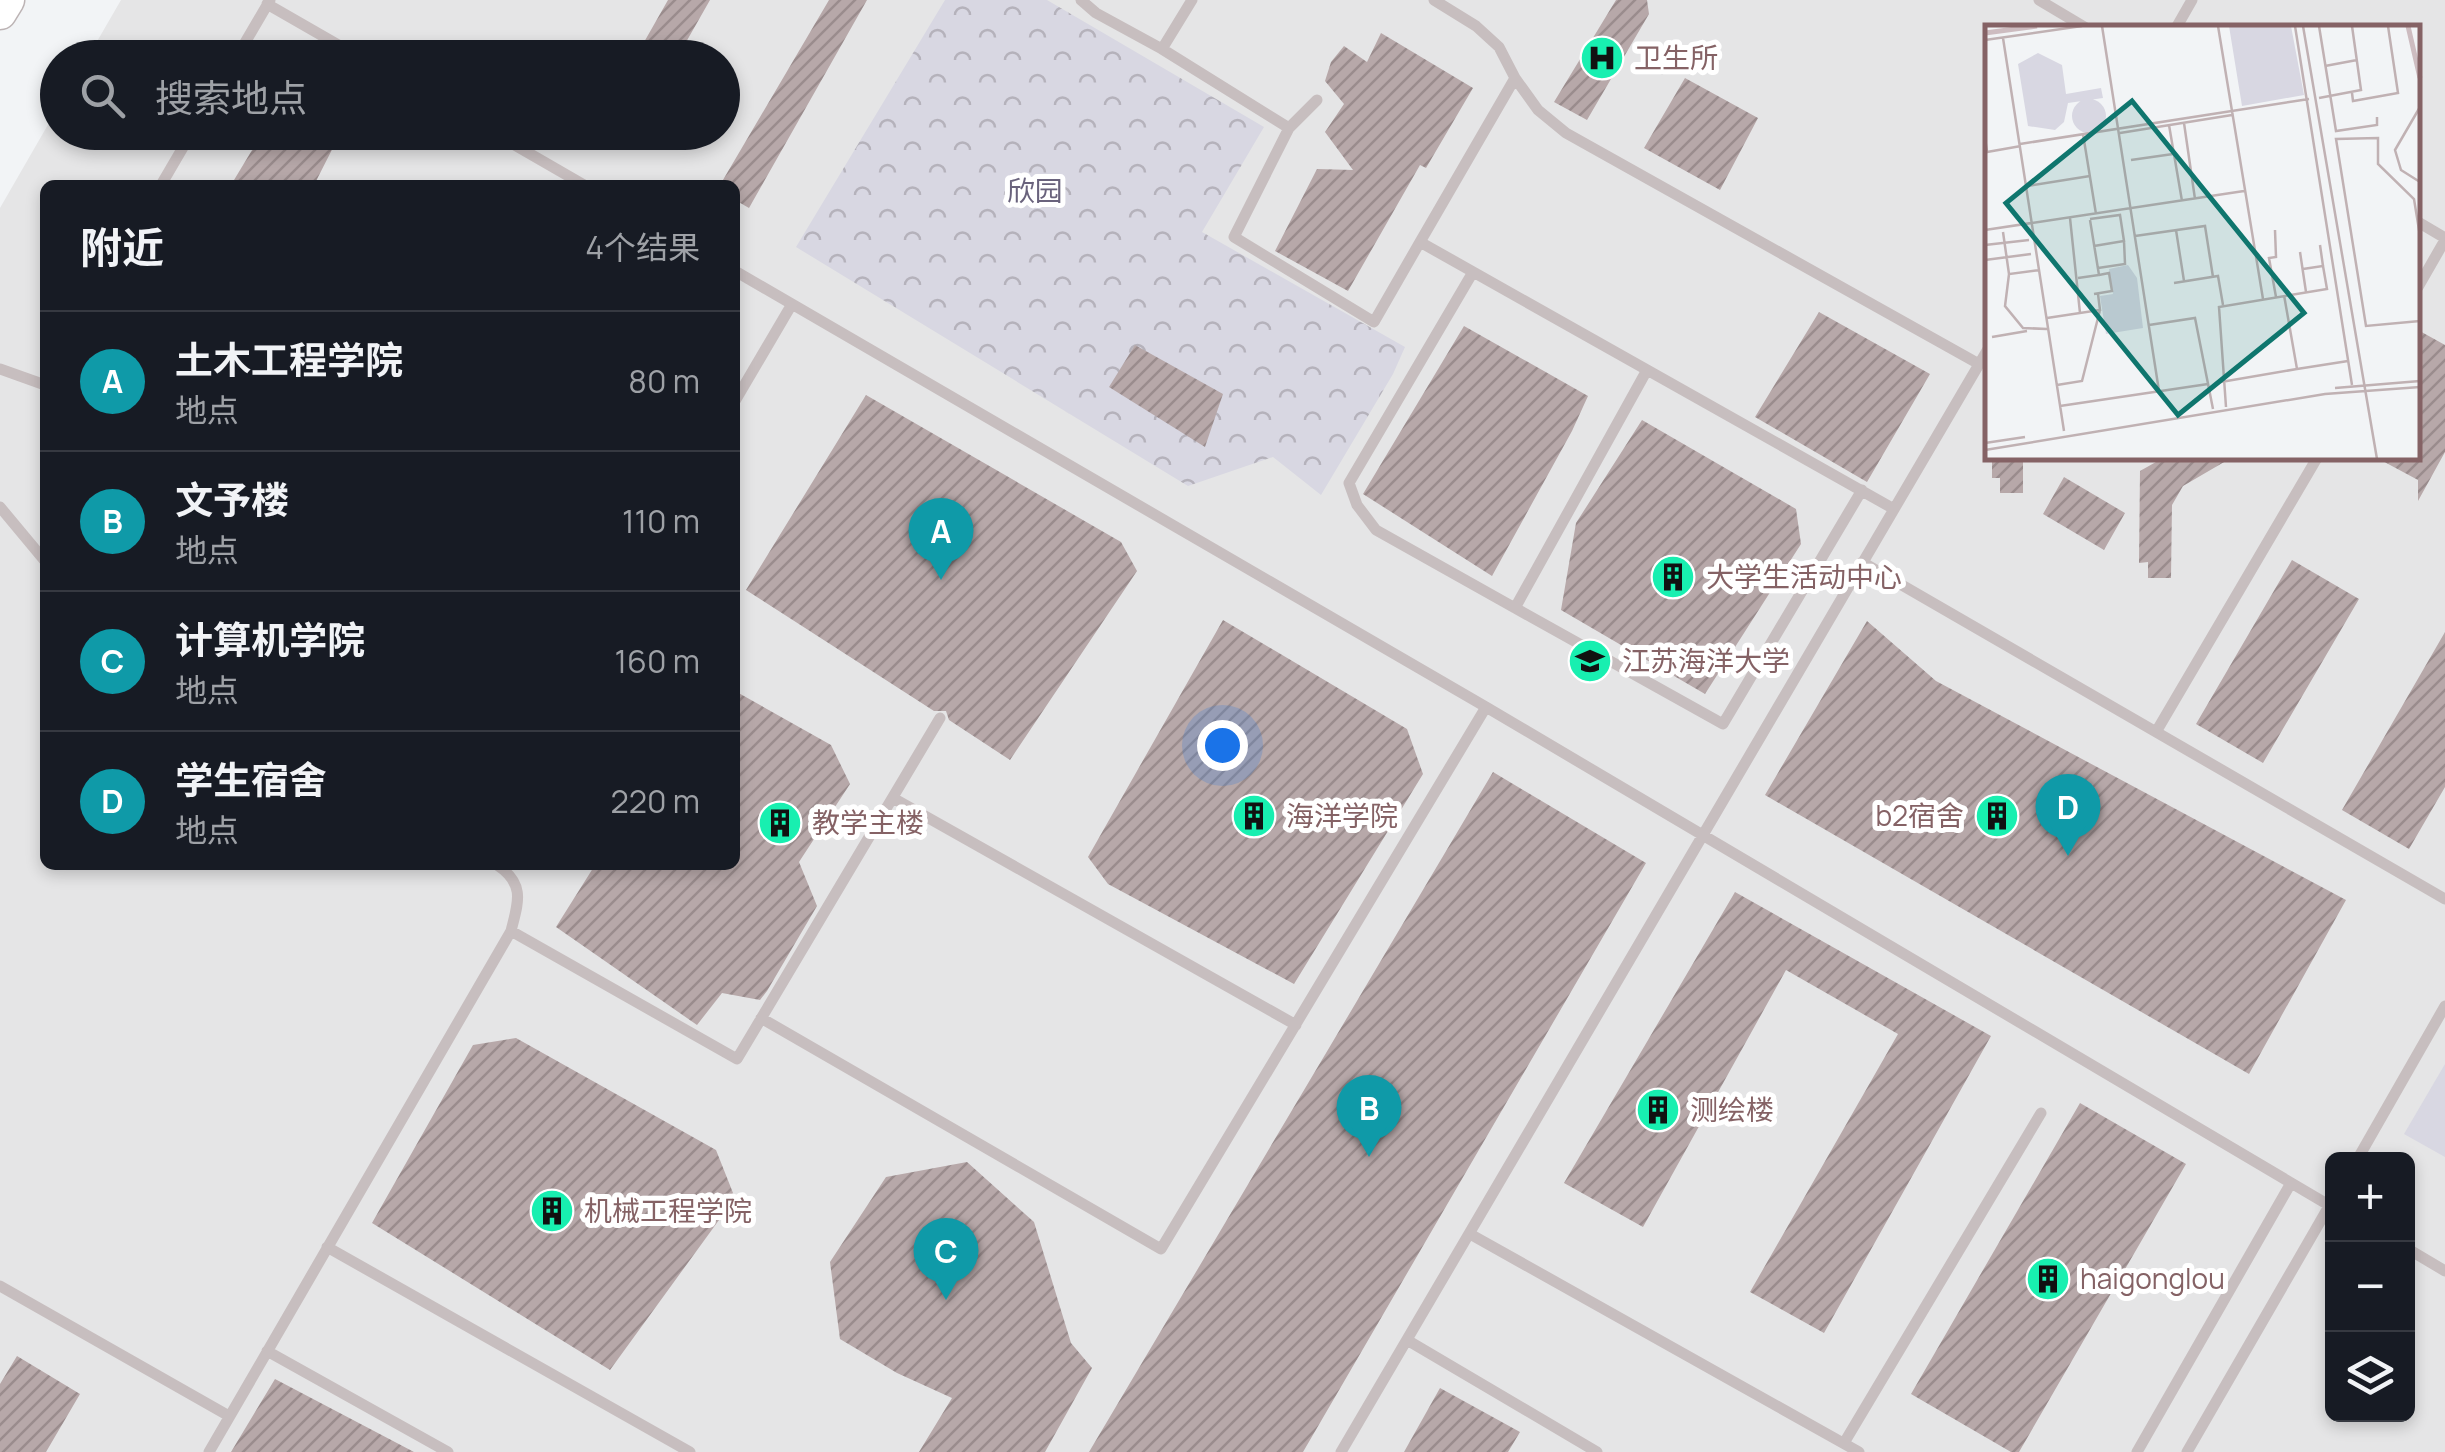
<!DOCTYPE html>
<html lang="zh">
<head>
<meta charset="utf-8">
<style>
  body { margin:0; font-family:Manrope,"Noto Sans SC",sans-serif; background:#242831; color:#f1f3f6 }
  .controls { position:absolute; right:30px; bottom:30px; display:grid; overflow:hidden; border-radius:15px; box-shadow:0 5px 15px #0003 }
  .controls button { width:90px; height:90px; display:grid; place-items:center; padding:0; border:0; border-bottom:2px solid #363941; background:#171b24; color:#f1f3f6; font:50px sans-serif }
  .you { position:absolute; left:1222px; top:745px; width:35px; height:35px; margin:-25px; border:8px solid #fff; border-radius:50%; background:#1a73e8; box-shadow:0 0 0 15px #1a73e833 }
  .badge { display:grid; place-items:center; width:65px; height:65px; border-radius:50%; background:#1a73e8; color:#fff; font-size:32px; font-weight:700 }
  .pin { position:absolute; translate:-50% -82px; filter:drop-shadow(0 2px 5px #0008) }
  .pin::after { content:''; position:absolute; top:52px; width:35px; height:30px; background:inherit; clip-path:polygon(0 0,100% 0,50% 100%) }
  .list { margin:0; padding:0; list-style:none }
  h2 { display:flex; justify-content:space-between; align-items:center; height:130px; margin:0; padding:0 40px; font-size:42px }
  h2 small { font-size:32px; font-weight:400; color:#9ea1a6 }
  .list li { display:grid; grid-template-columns:65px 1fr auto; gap:30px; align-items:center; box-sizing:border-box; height:140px; padding:0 40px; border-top:2px solid #363941 }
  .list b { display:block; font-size:38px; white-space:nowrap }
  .list p { margin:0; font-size:32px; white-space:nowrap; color:#9ea1a6 }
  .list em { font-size:32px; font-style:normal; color:#9ea1a6 }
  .icon { flex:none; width:55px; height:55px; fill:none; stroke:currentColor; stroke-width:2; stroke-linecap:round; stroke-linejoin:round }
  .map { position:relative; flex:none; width:2445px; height:1452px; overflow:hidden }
  .search { position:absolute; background:#171b24; box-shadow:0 5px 15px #0003; left:40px; top:40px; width:700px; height:110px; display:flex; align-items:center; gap:25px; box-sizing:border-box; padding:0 35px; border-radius:55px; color:#9ea1a6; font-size:38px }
  .panel { position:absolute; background:#171b24; box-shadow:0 5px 15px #0003; left:40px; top:180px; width:700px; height:690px; border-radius:15px }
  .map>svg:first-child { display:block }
</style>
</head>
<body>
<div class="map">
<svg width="2445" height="1452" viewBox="0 0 2445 1452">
  <defs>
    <pattern id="forest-crowns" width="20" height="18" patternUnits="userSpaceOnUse" patternTransform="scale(2.5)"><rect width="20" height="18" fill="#d8d7e2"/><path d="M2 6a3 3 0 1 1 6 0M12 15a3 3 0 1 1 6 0" fill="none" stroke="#b5b2bb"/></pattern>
    <pattern id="building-hatch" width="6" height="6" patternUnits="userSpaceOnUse" patternTransform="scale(2.5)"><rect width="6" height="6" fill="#b7a8a9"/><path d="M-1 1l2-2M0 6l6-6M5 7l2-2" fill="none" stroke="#9a8c8d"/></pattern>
  </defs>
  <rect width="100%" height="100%" fill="#f2f4f6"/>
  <path fill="#e5e5e6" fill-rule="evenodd" d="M121,0H2445V1452H0V208L57,109L58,132H722V58L88,57ZM1988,28H2418V458H1988ZM45,185H735V865H45ZM2332,1160H2408V1414H2332Z"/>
  <path fill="url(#forest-crowns)" d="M945,0H1047L1264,127L1202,232L1405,347L1393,374L1321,495L1273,457L1188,486L796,247Z"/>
  <path fill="#d8d7e2" d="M2445,1064V1157L2404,1134Z"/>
  <path fill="url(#building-hatch)" d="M668,0H710L677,58H635Z
    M829,0H867L749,208L735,200V185H720Z
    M1616,0H1647L1649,14L1587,120L1554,102Z
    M1381,33L1473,88L1426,168L1420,165L1348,291L1275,251L1317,169L1353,170L1325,132L1344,104L1325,81L1331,62L1344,46L1367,62Z
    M1685,78L1758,118L1720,190L1644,148Z
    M263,132H341L314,185H231Z
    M1819,312L1930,374L1867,482L1755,417Z
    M1464,326L1588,396L1572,431L1492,576L1363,494Z
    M2418,330L2445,345V452L2418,501V480L2377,458H2418Z
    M1135,345L1223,394L1205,447L1109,387Z
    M866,395L1121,542L1137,571L1010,760L949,720L946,711H934L746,590Z
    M1642,420L1796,509L1801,544L1705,694L1561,610L1576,523Z
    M1992,458H2023V493H2000V478H1992Z
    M2163,458H2231L2183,486L2172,505L2171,578H2148V562L2139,563L2140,471Z
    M2064,477L2125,513L2104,550L2043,514Z
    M2292,560L2359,599L2263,763L2196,724Z
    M1223,620L1407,729L1423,774L1294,984L1108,884L1088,857Z
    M1867,621L1936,681L2346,900L2249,1074L1765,795Z
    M2445,632V787L2409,849L2342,810Z
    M735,691L831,745L850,784L799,862L817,906L767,991L760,1000L722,993L697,1025L556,927L595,865H735Z
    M1493,772L1646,863L1303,1452H1089Z
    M1735,892L1991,1036L1824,1333L1750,1292L1898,1034L1786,970L1643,1227L1564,1183Z
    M516,1038L716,1150L735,1198L610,1370L372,1223L473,1045Z
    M2080,1103L2186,1164L2019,1452H2011L1911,1394Z
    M967,1162L1034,1222L1071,1343L1092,1368L1045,1452H919L952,1398L897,1373L840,1339L830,1262L886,1177Z
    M17,1356L80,1394L46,1452H0V1384Z
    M275,1379L414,1452H231Z
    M1440,1388L1520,1432L1508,1452H1404Z"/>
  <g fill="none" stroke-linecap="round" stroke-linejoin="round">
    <g stroke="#bcb3b4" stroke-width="35">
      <path id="primary" d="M0,13L8,0"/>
    </g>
    <path stroke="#c7bebf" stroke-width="11" d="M1081,0L1096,13L1162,49
      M1192,0L1162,49L1289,128
      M1434,0L1476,26L1499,47L1515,78L1538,110L1566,133L1979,364
      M2039,0L2086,28
      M267,4L361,58
      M2176,28L2192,0
      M236,58L270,0
      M1515,78L1420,242L1894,509
      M1317,100L1289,128L1234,237L1374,322L1420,242
      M492,132L584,185
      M161,185L192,132
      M2418,222L2445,238
      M735,271L1486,707L2332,1207
      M1473,272L1349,483L1357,505L1376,530L1515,608
      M2418,287L2445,240
      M0,369L45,385
      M1647,370L1515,608L1723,724L1862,490
      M735,401L792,304
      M0,507L45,561
      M1862,562L2445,899
      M2156,732L2317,458
      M893,798L1296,1025
      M511,931L737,1059L940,718
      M761,1018L1161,1249L1486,707
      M2357,1160L2445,1006
      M1470,1234L1859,1452
      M327,1247L690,1452
      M2408,1249L2445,1271
      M0,1286L229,1416
      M1407,1340L1597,1452
      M267,1351L448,1452
      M1844,1443L2041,1113
      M209,1452L511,931C518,903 526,884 497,865
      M1341,1452L1988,349
      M2137,1452L2291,1183
      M2187,1452L2332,1201"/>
    <use href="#primary" stroke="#fff" stroke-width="32"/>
  </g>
  <defs>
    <g id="hospital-disc" transform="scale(2.25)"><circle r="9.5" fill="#18efb0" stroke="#fff"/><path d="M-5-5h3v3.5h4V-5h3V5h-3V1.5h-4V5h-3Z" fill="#111"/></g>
    <g id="building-disc" transform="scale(2.25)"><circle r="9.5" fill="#18efb0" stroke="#fff"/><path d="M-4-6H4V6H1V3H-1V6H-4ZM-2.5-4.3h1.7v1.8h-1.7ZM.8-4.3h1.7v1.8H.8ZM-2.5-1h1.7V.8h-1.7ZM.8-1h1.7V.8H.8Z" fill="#111"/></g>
    <g id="university-disc" transform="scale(2.25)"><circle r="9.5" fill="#18efb0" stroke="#fff"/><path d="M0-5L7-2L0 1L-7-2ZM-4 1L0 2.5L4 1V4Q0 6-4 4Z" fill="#111"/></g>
  </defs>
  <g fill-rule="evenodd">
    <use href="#hospital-disc" x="1602" y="58"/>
    <use href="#building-disc" x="1673" y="577"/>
    <use href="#university-disc" x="1590" y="661"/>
    <use href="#building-disc" x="1254" y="816"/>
    <use href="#building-disc" x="1997" y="816"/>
    <use href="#building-disc" x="780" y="823"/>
    <use href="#building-disc" x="1658" y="1110"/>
    <use href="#building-disc" x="552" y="1211"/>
    <use href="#building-disc" x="2048" y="1279"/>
  </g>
  <g text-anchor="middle" stroke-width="10" stroke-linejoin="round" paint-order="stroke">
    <g font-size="28" fill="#856265" stroke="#fff" text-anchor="start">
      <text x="1634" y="68">卫生所</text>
      <text x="1706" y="587">大学生活动中心</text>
      <text x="1622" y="671">江苏海洋大学</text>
      <text x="1286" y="826">海洋学院</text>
      <text x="1964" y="826" text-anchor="end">b2宿舍</text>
      <text x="812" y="833">教学主楼</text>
      <text x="1690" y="1120">测绘楼</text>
      <text x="584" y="1221">机械工程学院</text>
      <text x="2080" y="1289">haigonglou</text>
    </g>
    <g font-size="28" fill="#69627c" stroke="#fff">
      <text x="1035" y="201">欣园</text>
    </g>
  </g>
  <g transform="translate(1985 25)">
    <rect width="435" height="435" fill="#f2f4f6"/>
    <path d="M143,240L152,253L158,303L121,309L115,271L128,269L124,244Z" fill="#d8d7e2"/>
    <path d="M244,1H306L319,70L257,81ZM53,28L77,40L81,69L116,63L118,73L83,78L79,97L70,105L43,101L33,39ZM87 91a17 17 0 1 1 34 0a17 17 0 1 1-34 0Z" fill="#d8d7e2"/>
    <path fill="none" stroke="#cdbcc0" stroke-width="5" d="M423,1L435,53M0,8L52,1"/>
    <path fill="none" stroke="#c0b1b3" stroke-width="2.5" d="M117,1L174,366M233,1L278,274M310,1L367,360M318,1L392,434M334,1L351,106L392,100V92M18,13L79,406M0,15L97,1M340,41L372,35M367,68L368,76L413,68L403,1M334,73L376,65L367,1M435,82L410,125L416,145L435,157M199,98L210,174M184,100L197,176M135,108L247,90M98,109L111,189M0,113L2,127L36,121M35,119L324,74M146,135L188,129M42,161L105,151M85,193L95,288M105,194L135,190L139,216L109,221M0,205L259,166M191,205L199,256M290,205L291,232L284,233L291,272M18,207L24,249M150,211L220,201L228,252M435,211L429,174L393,139V113L351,114L381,301L435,296M0,220L44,215M315,227L321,267M0,235L46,229M113,243L140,239L139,216M318,244L338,241L335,220M55,245L24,249L20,281L38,303L62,304M93,253L114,250L105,195M189,258L233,251L238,280M109,269L127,266L124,248L114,250M62,293L115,285L113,269M164,300L210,293L228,384M7,312L42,306M312,344L363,336M236,357L312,344L299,270M72,360L97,356L115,285M350,363L435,356M75,381L223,359M241,382L234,282L342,264L338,241M0,418L40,412M0,425L340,369L435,362"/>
    <path fill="#0f766e" fill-opacity="0.15" stroke="#0f766e" stroke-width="5" d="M147,76L319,288L193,390L21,178Z"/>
    <rect width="435" height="435" fill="none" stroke="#856265" stroke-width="5"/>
  </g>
</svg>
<div class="controls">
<button>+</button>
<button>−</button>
<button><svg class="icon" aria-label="layers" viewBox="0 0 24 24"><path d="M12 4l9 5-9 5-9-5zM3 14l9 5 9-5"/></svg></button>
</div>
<div class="you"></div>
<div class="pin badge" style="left:941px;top:580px;background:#0f9aa8">A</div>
<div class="pin badge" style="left:1369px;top:1157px;background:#0f9aa8">B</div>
<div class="pin badge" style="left:946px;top:1300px;background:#0f9aa8">C</div>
<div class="pin badge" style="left:2068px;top:856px;background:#0f9aa8">D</div>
<div class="search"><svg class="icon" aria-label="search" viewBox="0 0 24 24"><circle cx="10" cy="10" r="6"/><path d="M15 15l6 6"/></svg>搜索地点</div>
<section class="panel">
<h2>附近<small>4个结果</small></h2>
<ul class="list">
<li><span class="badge" style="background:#0f9aa8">A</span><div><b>土木工程学院</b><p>地点</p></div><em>80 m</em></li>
<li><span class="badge" style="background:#0f9aa8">B</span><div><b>文予楼</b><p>地点</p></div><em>110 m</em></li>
<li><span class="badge" style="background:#0f9aa8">C</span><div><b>计算机学院</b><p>地点</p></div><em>160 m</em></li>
<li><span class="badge" style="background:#0f9aa8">D</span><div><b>学生宿舍</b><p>地点</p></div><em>220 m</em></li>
</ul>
</section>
</div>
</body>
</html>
